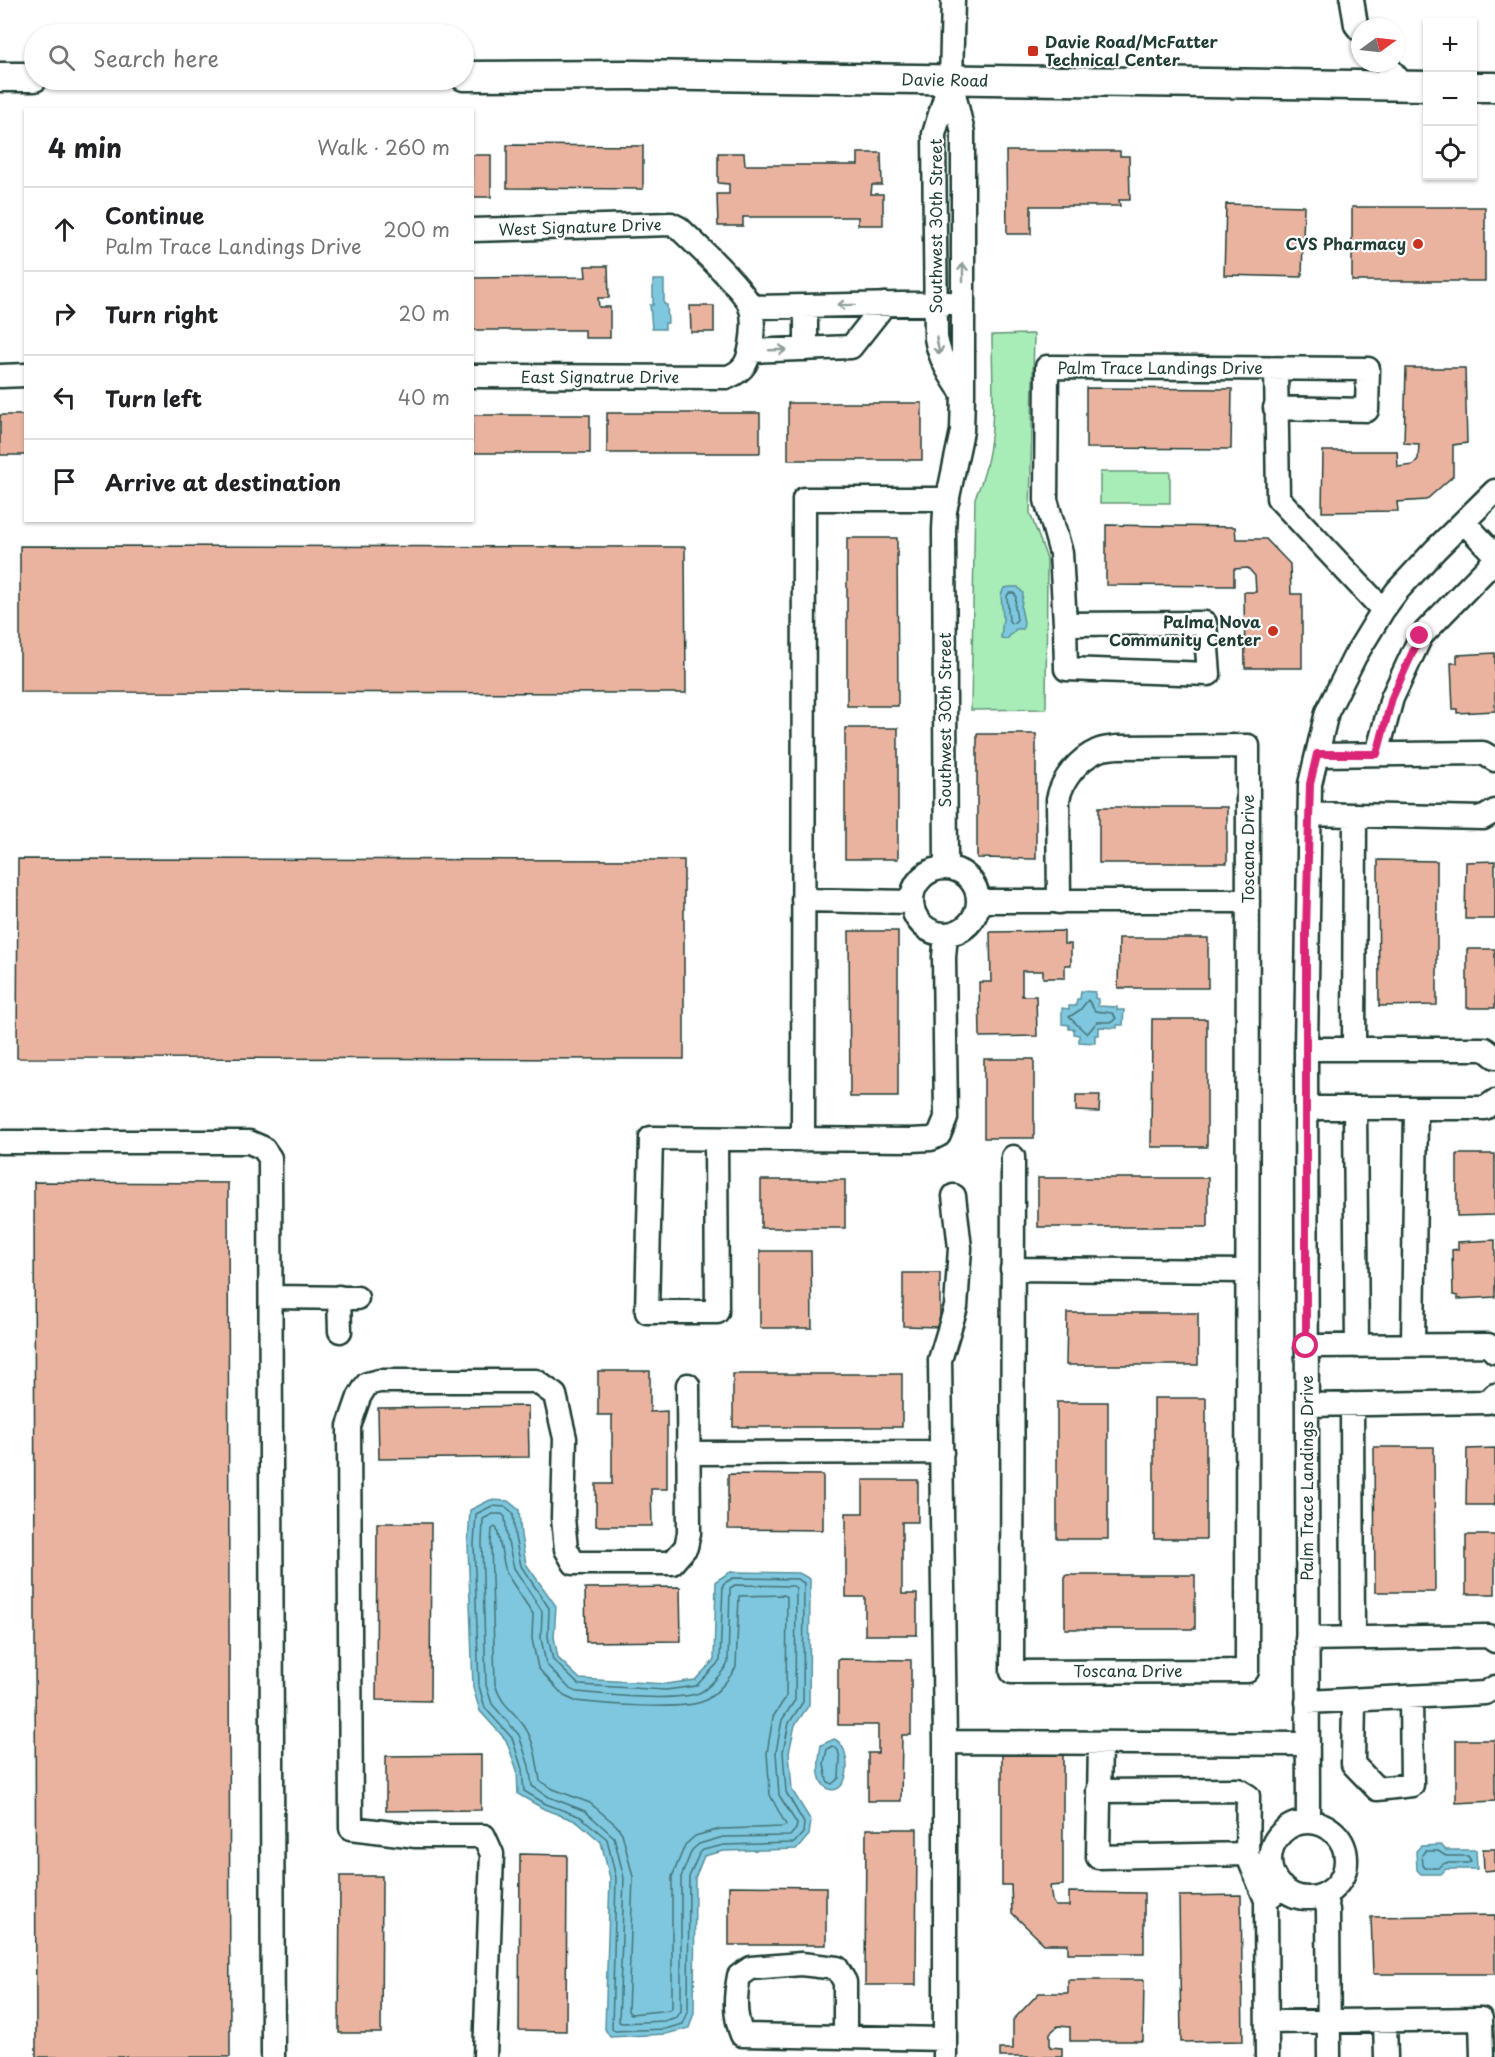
<!DOCTYPE html>
<html lang="en">
<head>
<meta charset="utf-8">
<style>
  body { margin:0; font-family:"Playpen Sans",sans-serif; background:#f2f2f2; color:#202124 }
  .controls { position:absolute; right:18px; top:18px; display:grid; overflow:hidden; border-radius:0px; box-shadow:0 2px 4px #0004 }
  .controls button { width:54px; height:54px; display:grid; place-items:center; padding:0; border:0; border-bottom:2px solid #e0e0e0; background:#fff; color:#202124; font:30px sans-serif }
  .compass { position:absolute; left:1351px; top:18px; width:54px; height:54px; border-radius:50%; background:#fff; box-shadow:0 2px 4px #0004; rotate:75deg }
  .stop { position:absolute; width:18px; height:18px; margin:-14px; border:4px solid #db2777; border-radius:50%; background:#fff }
  .stop.end { background:#db2777; border-color:#fff; box-shadow:0 2px 6px #0008 }
  .list { margin:0; padding:0; list-style:none }
  h2 { display:flex; justify-content:space-between; align-items:center; height:78px; margin:0; padding:0 24px; font-size:26px }
  h2 small { font-size:20px; font-weight:400; color:#757577 }
  .list li { display:grid; grid-template-columns:39px 1fr auto; gap:18px; align-items:center; box-sizing:border-box; height:84px; padding:0 24px; border-top:2px solid #e0e0e0 }
  .list b { display:block; font-size:22px; white-space:nowrap }
  .list p { margin:0; font-size:20px; white-space:nowrap; color:#757577 }
  .list em { font-size:20px; font-style:normal; color:#757577 }
  .icon { flex:none; width:33px; height:33px; fill:none; stroke:currentColor; stroke-width:2; stroke-linecap:round; stroke-linejoin:round }
  .map { position:relative; flex:none; width:1495px; height:2057px; overflow:hidden }
  .search { position:absolute; background:#fff; box-shadow:0 2px 4px #0004; left:24px; top:24px; width:450px; height:66px; display:flex; align-items:center; gap:15px; box-sizing:border-box; padding:0 21px; border-radius:33px; color:#757577; font-size:22px }
  .panel { position:absolute; background:#fff; box-shadow:0 2px 4px #0004; left:24px; top:108px; width:450px; height:414px; border-radius:0px }
  .map>svg:first-child { display:block }
</style>
</head>
<body>
<div class="map">
<svg width="1495" height="2057" viewBox="0 0 1495 2057">
  <rect width="100%" height="100%" fill="#fff"/>
  <filter id="ink" filterUnits="userSpaceOnUse"><feTurbulence type="fractalNoise" baseFrequency=".0167" numOctaves="2"/><feDisplacementMap in="SourceGraphic" scale="12" xChannelSelector="R" yChannelSelector="G"/><feConvolveMatrix kernelMatrix="1 2 1 2 8 2 1 2 1" color-interpolation-filters="sRGB"/></filter>
  <g filter="url(#ink)">
    <path fill="#a8ecb7" stroke="#649476" stroke-width="1.5" d="M1034,334L1030,513L1047,559L1046,709L971,710L975,498C999,448 992,390 992,335Z
      M1100,472H1170V503H1100Z"/>
    <path fill="#7ec7de" stroke="#58909a" stroke-width="1.5" d="M653,280H664V304L667,305L668,323H665V329H652L650,305H653Z
      M1011,587H1018L1023,593L1021,608L1024,622L1023,629H1016L1007,639L1001,638L1003,618L1001,595L1004,588Z
      M1081,991L1095,992V998L1098,999V1006L1117,1007V1010H1124L1123,1025H1117V1028L1099,1027V1035H1095V1043L1079,1042V1035L1074,1034V1029H1069V1025L1062,1024V1008L1069,1009V1006H1076L1077,999H1080Z
      M490,1500L508,1501L519,1510L521,1536L526,1564L556,1606L554,1637L558,1658L580,1679L666,1684L695,1680L714,1660L716,1581L730,1572L799,1573L810,1579L809,1705L795,1725L789,1752L792,1790L811,1821L809,1835L797,1849L724,1851L704,1856L695,1878L694,2013L689,2028L666,2034L610,2037L605,2029L610,1878L601,1842L578,1822L544,1809L518,1794L517,1770L506,1740L480,1711L473,1688L468,1544L470,1510Z
      M834,1739C848,1745 851,1774 841,1786C838,1789 834,1791 829,1789C814,1783 819,1758 821,1745Z
      M1441,1845L1446,1850H1476L1477,1869H1446L1441,1874H1421L1417,1870L1416,1851L1421,1846Z"/>
    <g fill="none" stroke-linecap="round" stroke-linejoin="round">
      <path stroke="#457478" stroke-width="1.5" d="M1009,593H1014L1016,596L1015,608L1017,620L1012,624L1009,621L1007,596Z
        M1088,1000L1095,1011L1112,1013L1116,1018L1112,1022H1097L1087,1034L1069,1017L1080,1010Z
        M492,1506L506,1507L513,1513L515,1537L521,1566L549,1608L548,1637L553,1660L579,1685L666,1690L696,1686L720,1661L723,1584L733,1578L797,1579L804,1583L803,1702L789,1723L783,1752L786,1792L804,1823L803,1833L794,1843L724,1845L703,1850L699,1854L689,1877L688,2012L683,2024L665,2029L615,2031L612,2029L616,1878L607,1839L581,1817L546,1804L524,1791L522,1769L512,1738L485,1708L479,1686L474,1544L476,1514Z
        M493,1514H502L505,1517L507,1538L514,1568L542,1611L541,1638L546,1664L570,1689L577,1692C607,1695 672,1702 699,1693C707,1690 724,1671 728,1663L730,1588L735,1585L793,1586L796,1588L795,1700L782,1720L776,1752L779,1795L797,1824L796,1829L790,1836L723,1837L699,1844L692,1850L681,1877V2011L677,2017L664,2021L622,2023L619,2022L624,1878L614,1837L585,1811L549,1797L532,1786L529,1766L519,1735L492,1704L486,1685L482,1544L483,1519Z
        M495,1527L497,1529L506,1573L533,1614L532,1639L538,1668L564,1696L575,1701C603,1704 681,1711 704,1701C716,1695 730,1678 736,1667L739,1596L784,1595L787,1597L786,1697L773,1717L767,1753L770,1795L786,1825L783,1827L720,1829L695,1836L685,1845L672,1877V2007L670,2010L631,2014L628,2011L633,1877L622,1833L616,1825L590,1803L553,1789L540,1781C537,1764 535,1741 524,1726C512,1708 502,1707 495,1684L491,1544L492,1529Z
        M832,1746L838,1750L840,1759L839,1778L832,1784L827,1781L824,1764L827,1749Z
        M1425,1851H1438L1446,1856H1468L1471,1861L1468,1863H1445L1438,1868H1425L1423,1865L1422,1855Z"/>
    </g>
    <path fill="#eab3a0" stroke="#1f3d34" stroke-width="1.5" d="M507,145L643,146V189L507,188Z
      M1006,151H1120V156H1129L1130,200H1119L1120,206H1031V234H1007Z
      M718,153H744L745,165H858V153H881L882,185H872L871,194H883V225H858V217H743V226H718L717,194H729V184L718,183Z
      M472,155H491V197H472Z
      M1226,204L1304,206L1302,277L1224,275Z
      M1352,207H1485V281H1352Z
      M585,266H608L609,298H598L599,307H610V338H585V330H472V278L586,277Z
      M690,306H714V332H691Z
      M1406,368H1465L1467,443L1453,445V476L1426,500L1397,502L1398,511L1322,512L1323,451H1397L1398,467L1413,465L1418,459L1419,444L1404,443Z
      M1086,388L1232,389L1231,449L1086,448Z
      M788,403H922V460H788Z
      M607,413H760V453H607Z
      M0,415H26V455H0Z
      M472,415H590V453H472Z
      M1106,525L1235,527L1236,539H1266L1290,564L1291,594H1302V668H1245L1244,592H1256L1255,576L1248,568L1234,569V586L1106,585Z
      M847,538H897L898,706H847Z
      M20,546L685,547L686,693L20,692Z
      M1495,653V711L1457,713V709H1453L1451,663H1457V655Z
      M845,728H898V859H845Z
      M977,734H1036V859L977,858Z
      M1099,807H1227V863H1099Z
      M18,859L684,860V1059L17,1058Z
      M1378,860L1437,861V1005L1379,1006Z
      M1495,861V919H1465L1466,862Z
      M849,931H898V1097H850Z
      M1064,931V944H1071V965H1065V978H1043V971H1022V996H1036L1037,1036L980,1037L979,982H991L990,932Z
      M1119,938H1208V988H1118Z
      M1467,949H1495V1008H1467Z
      M1152,1019H1207V1147H1151Z
      M984,1059H1034V1138H984Z
      M1076,1095H1100L1099,1112L1076,1111Z
      M1457,1154H1495V1215L1457,1216Z
      M1038,1178H1208V1227H1038Z
      M761,1180H845V1228H761Z
      M34,1182L228,1183L230,2057H36Z
      M1495,1240V1297L1458,1299V1296L1453,1295L1452,1250L1458,1249V1242Z
      M760,1251H811L812,1328H760Z
      M903,1273H940V1327L903,1326Z
      M1067,1313H1198V1365H1066Z
      M598,1371H650V1412L667,1411V1489H651L652,1526H596V1484H612V1415H598Z
      M733,1374H902V1427H733Z
      M1154,1398H1206V1539H1154Z
      M1057,1402H1108V1539H1057Z
      M528,1406L529,1457L379,1459L378,1408Z
      M1374,1447H1434L1435,1592H1375Z
      M1495,1448V1505H1466L1467,1449Z
      M728,1474L823,1475V1530L728,1529Z
      M863,1480H918V1522H902V1594H917V1635H865V1597H846V1513H863Z
      M377,1523H431L430,1701L376,1700Z
      M1466,1535H1495V1594H1466Z
      M1065,1575H1195V1629H1065Z
      M680,1587L681,1641L586,1642L585,1588Z
      M838,1659L911,1660V1735H902L901,1801H868V1753H878V1725H838Z
      M1456,1740H1495V1801L1456,1803Z
      M481,1755V1810L386,1811V1756Z
      M1002,1755H1063V1885L1050,1886L1052,1901L1055,1906H1069V1892L1144,1893V1953H1068V1944H1044L1012,1913L1011,1885H1002Z
      M866,1829H917L916,1985H865Z
      M1483,1849H1495V1870L1484,1871Z
      M520,1854L567,1855L566,2031L519,2030Z
      M340,1876H382L381,2033H339Z
      M729,1886L826,1887V1945H729Z
      M1241,1895L1243,2041L1181,2042L1179,1896Z
      M1495,1915V1974H1373L1371,1917Z
      M1068,1980H1144L1143,2041H1070V2027L1058,2026L1050,2033V2047L1062,2048V2057H1000V2049H1013V2020L1039,1993H1068Z"/>
    <g fill="none" stroke-linecap="round" stroke-linejoin="round">
      <g stroke="#1f3d34" stroke-width="27">
        <path id="minor" d="M1352,0L1356,25L1360,30
          M1385,63L1404,86
          M950,81L934,134L936,338C940,360 950,375 963,394
          M472,230L671,224L679,228C695,244 745,289 751,308C754,320 753,333 751,345C748,362 745,370 728,377L472,376
          M806,306V349
          M750,307L950,303
          M750,351L851,347L885,304
          M1276,369L1278,498L1383,610
          M0,376L26,375
          M1464,522L1495,555
          M1065,624L1066,669L1209,674L1205,623L1065,624L1061,553L1046,500L1047,367L1368,369L1367,410L1275,408
          M1377,754L1392,698L1421,636L1495,560
          M1317,755L1483,753L1495,760
          M1309,814L1483,818L1495,811
          M946,867L944,530L945,511L962,431L963,394V133L951,80L953,0
          M912 901a33 33 0 1 1 66 0a33 33 0 1 1-66 0Z
          M803,900L912,902
          M978,901H1248
          M1306,1049H1485L1495,1057
          M1354,1049L1355,815
          M1306,1108H1485L1495,1101
          M1355,1108L1357,1346
          M716,1139L717,1312H647L651,1138L911,1140L931,1139L939,1135L946,1118L944,957L946,934
          M803,1140L804,499H948
          M0,1142H249L263,1148L270,1158L273,2057
          M1013,1157L1012,1672L1247,1671L1248,746L1117,747C1110,748 1103,748 1097,751C1079,759 1062,779 1058,799L1059,902
          M1012,1269L1247,1271
          M271,1297L357,1298
          M339,1297L340,1331
          M1413,1345L1416,1108
          M1306,1346L1488,1345L1495,1352
          M1352,1404L1353,1637
          M1307,1405L1488,1402L1495,1395
          M688,1453L942,1452
          M1307,1639L1488,1636L1495,1641
          M1354,1700L1353,1764L1377,1789L1412,1785L1411,1697
          M1307,1702L1485,1693L1495,1687
          M945,1742L1308,1744
          M1098,1791L1238,1790L1248,1796L1247,1854L1098,1857L1100,1743
          M1308,1822L1306,1049L1310,784L1327,712L1355,656L1383,610L1397,591L1436,549L1495,491
          M1270 1860a38 38 0 1 1 76 0a38 38 0 1 1-76 0Z
          M1247,1854L1266,1900
          M1324,1895L1328,1910L1329,2057
          M1267,2022L1481,2019L1482,2057
          M1385,2022L1386,2057
          M845,2037V1982L837,1968L801,1964L751,1968L739,1976C735,1997 734,2015 742,2035L945,2039
          M485,2057L492,1854L484,1836H416L351,1828L349,1426L359,1397L367,1384L379,1381H536L555,1395L565,1438L563,1518L566,1549L574,1563H672L686,1547L689,1533L688,1385
          M945,2057V1742L940,1360L956,1307L960,1248L954,1196
          M1267,2057L1266,1900L1282,1887"/>
      </g>
      <g stroke="#1f3d34" stroke-width="33">
        <path id="major" d="M464,76L631,75L1428,86
          M0,77H34
          M1472,87H1495"/>
      </g>
      <use href="#minor" stroke="#fff" stroke-width="22"/>
      <use href="#major" stroke="#fff" stroke-width="28"/>
    </g>
    <defs><path id="oneway-shaft" d="M-6 0H5M1.5-3L5.5 0L1.5 3" fill="none" stroke-width="1.6" stroke-linecap="round" stroke-linejoin="round" transform="scale(1.5)"/></defs>
    <g stroke="#8f9e9a">
      <use href="#oneway-shaft" transform="translate(963 272) rotate(-90)"/>
      <use href="#oneway-shaft" transform="translate(846 305) rotate(179)"/>
      <use href="#oneway-shaft" transform="translate(938 346) rotate(79)"/>
      <use href="#oneway-shaft" transform="translate(778 350) rotate(-2)"/>
    </g>
  </g>
  <g fill="none" stroke-linecap="round" stroke-linejoin="round" filter="url(#ink)">
    <path stroke="#db2777" stroke-width="8" d="M1306,1346V932L1310,784L1317,754H1377L1392,698L1420,636"/>
  </g>
  <g fill="#c8321e" stroke="#fff" stroke-width="2">
    <rect x="1027" y="45" width="12" height="12" rx="3"/>
    <circle cx="1418" cy="244" r="6"/>
    <circle cx="1273" cy="631" r="6"/>
  </g>
  <g text-anchor="middle" stroke-width="4.5" stroke-linejoin="round" paint-order="stroke">
    <g font-size="16" font-weight="bold" fill="#1f3d34" stroke="#fff" text-anchor="end">
      <text x="1045" y="48" text-anchor="start">Davie Road/McFatter<tspan x="1045" dy="18">Technical Center</tspan></text>
      <text x="1406" y="250">CVS Pharmacy</text>
      <text x="1261" y="628">Palma Nova<tspan x="1261" dy="18">Community Center</tspan></text>
    </g>
    <g font-size="16" fill="#1f3d34" stroke="#fff">
      <text transform="translate(945 80) rotate(1)" y="6">Davie Road</text>
      <text transform="translate(936 226) rotate(-90)" y="6">Southwest 30th Street</text>
      <text transform="translate(580 227) rotate(-2)" y="6">West Signature Drive</text>
      <text x="1160" y="374">Palm Trace Landings Drive</text>
      <text x="600" y="383">East Signatrue Drive</text>
      <text transform="translate(945 720) rotate(-90)" y="6">Southwest 30th Street</text>
      <text transform="translate(1248 849) rotate(-90)" y="6">Toscana Drive</text>
      <text transform="translate(1307 1478) rotate(-90)" y="6">Palm Trace Landings Drive</text>
      <text x="1128" y="1677">Toscana Drive</text>
    </g>
  </g>
</svg>
<div class="controls">
<button>+</button>
<button>−</button>
<button><svg class="icon" aria-label="locate" viewBox="0 0 24 24"><circle cx="12" cy="12" r="6"/><path d="M12 2v4M12 18v4M2 12h4M18 12h4"/></svg></button>
</div>
<svg class="compass" viewBox="-18 -18 36 36"><path d="M0-13l5 13h-10z" fill="#e53935"/><path d="M0 13l5-13h-10z" fill="#757577"/></svg>
<div class="stop" style="left:1306px;top:1346px"></div>
<div class="stop end" style="left:1420px;top:636px"></div>
<div class="search"><svg class="icon" aria-label="search" viewBox="0 0 24 24"><circle cx="10" cy="10" r="6"/><path d="M15 15l6 6"/></svg>Search here</div>
<section class="panel">
<h2>4 min<small>Walk · 260 m</small></h2>
<ul class="list">
<li><svg class="icon" aria-label="ahead" viewBox="0 0 24 24"><path d="M12 20V5M6 11l6-6 6 6"/></svg><div><b>Continue</b><p>Palm Trace Landings Drive</p></div><em>200 m</em></li>
<li><svg class="icon" aria-label="right" viewBox="0 0 24 24"><path d="M7 20v-9h11M14 6l5 5-5 5"/></svg><div><b>Turn right</b></div><em>20 m</em></li>
<li><svg class="icon" aria-label="left" viewBox="0 0 24 24"><path d="M17 20v-9H6M10 6l-5 5 5 5"/></svg><div><b>Turn left</b></div><em>40 m</em></li>
<li><svg class="icon" aria-label="arrive" viewBox="0 0 24 24"><path d="M6 21V4h12l-3 4 3 4H6"/></svg><div><b>Arrive at destination</b></div></li>
</ul>
</section>
</div>
</body>
</html>
